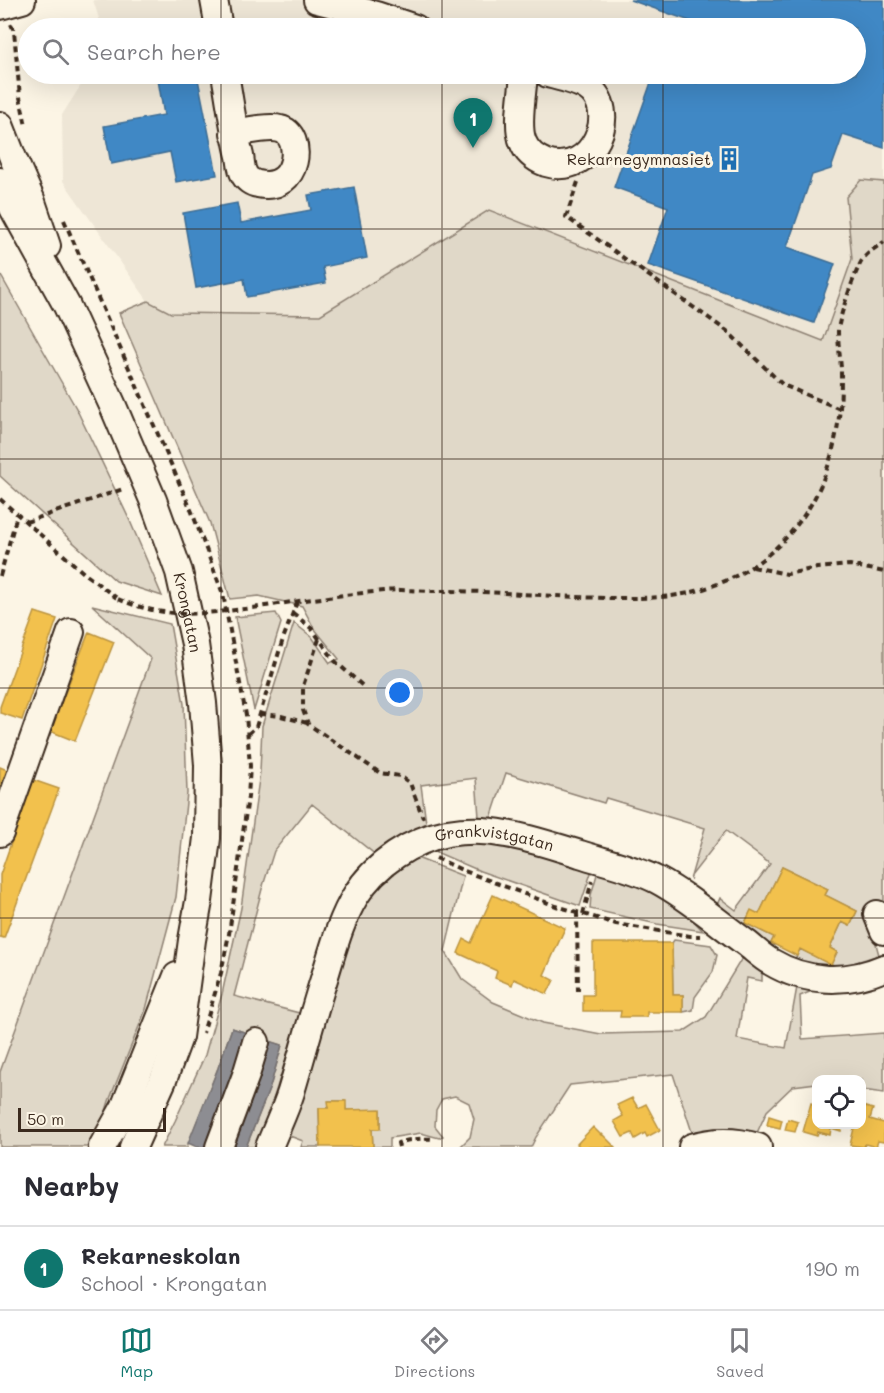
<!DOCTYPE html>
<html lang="en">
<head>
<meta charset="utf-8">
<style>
  body { margin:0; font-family:Mali,sans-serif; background:#f7f7f7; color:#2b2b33 }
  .controls { position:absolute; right:18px; bottom:18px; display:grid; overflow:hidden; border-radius:12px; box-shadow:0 6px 24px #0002 }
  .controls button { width:54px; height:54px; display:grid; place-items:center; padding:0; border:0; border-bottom:2px solid #e1e1e2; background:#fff; color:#2b2b33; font:30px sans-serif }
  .scale { position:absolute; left:18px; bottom:15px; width:148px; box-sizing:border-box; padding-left:6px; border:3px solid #3b2a1e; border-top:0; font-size:16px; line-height:21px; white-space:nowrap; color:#3b2a1e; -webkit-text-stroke:4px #fcf5e5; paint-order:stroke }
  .you { position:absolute; left:400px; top:693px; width:21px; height:21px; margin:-15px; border:4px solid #fff; border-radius:50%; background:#1a73e8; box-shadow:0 0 0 9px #1a73e833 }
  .badge { display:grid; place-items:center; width:39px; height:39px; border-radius:50%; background:#0f766e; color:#fff; font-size:20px; font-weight:700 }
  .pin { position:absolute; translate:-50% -50px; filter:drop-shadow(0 2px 3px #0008) }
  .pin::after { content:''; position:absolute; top:32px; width:21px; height:18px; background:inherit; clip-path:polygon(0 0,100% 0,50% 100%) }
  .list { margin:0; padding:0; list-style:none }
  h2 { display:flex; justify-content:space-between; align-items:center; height:78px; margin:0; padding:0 24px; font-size:26px }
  h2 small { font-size:20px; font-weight:400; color:#7c7c81 }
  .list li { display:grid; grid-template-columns:39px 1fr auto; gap:18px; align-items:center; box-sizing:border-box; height:84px; padding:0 24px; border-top:2px solid #e1e1e2 }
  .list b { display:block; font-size:22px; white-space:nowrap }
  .list p { margin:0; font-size:20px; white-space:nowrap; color:#7c7c81 }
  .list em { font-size:20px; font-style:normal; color:#7c7c81 }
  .icon { flex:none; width:33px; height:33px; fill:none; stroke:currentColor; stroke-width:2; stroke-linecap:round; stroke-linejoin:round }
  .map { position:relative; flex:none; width:884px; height:1147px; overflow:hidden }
  .search { position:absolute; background:#fff; box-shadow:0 6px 24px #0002; left:18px; right:18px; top:18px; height:66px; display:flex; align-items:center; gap:15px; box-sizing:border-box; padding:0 21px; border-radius:33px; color:#7c7c81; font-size:22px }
  .sheet { height:162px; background:#fff }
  nav { display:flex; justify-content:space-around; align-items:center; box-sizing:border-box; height:84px; border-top:2px solid #e1e1e2; background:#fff; font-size:16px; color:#7c7c81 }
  nav a { display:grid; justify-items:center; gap:3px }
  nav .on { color:#0f766e }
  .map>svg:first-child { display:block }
</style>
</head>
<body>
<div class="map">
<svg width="884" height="1147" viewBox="0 0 884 1147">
  <rect width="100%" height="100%" fill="#fcf5e5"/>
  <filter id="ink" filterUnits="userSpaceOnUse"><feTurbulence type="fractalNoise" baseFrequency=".0167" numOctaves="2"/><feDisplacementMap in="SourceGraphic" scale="12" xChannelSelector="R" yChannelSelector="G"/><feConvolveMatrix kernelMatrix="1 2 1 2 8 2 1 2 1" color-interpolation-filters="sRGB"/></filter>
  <g filter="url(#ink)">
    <path fill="#eee6d6" d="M93,0H884V182L861,180L846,197L852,259L824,341L489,210L320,315L171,313L148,301L63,181L62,115L88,74H856V28H102Z"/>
    <path fill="#e0d8c8" stroke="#8e8173" stroke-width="1.5" d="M861,180L884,182V917L868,914L879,955L837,968L794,961L800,949L831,964L837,952L830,948L842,922L850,926L857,911L825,895L828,889L782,867L759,914L751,911L745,923L774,937L771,943L774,945L772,948L717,905L720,898L736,910L770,864L726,831L691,876L690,880L705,828L606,798L604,803L506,773L491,818L479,817L476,778L421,785L426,823L376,855L312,804L274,851L262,889L234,996L299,1013L300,1015L265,1125L256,1147H246L270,1087L282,1045L232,1028L218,1068L187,1147H162L175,1121L205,1055L222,994L241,908L260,772L262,726L294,623L312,637L330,663L339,659L314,628L302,606L259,596L230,599L210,523L119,313L148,301L171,313L320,315L489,210L823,341L852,259L846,197Z
      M0,274L76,408L130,521L162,596L116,581L0,476Z
      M92,605L170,624L184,704L187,793L176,897L146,1009L109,1101L98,1137L91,1147H0V1072L151,659Z
      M276,613L281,623L254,710L235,617Z
      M491,841L592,870L580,906L480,871L436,852L435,847L458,842Z
      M417,858L463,876L445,951L462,979L493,1002L543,1023L601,1034L683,1032L706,1017L742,958L762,971V981L747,978L737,1039L786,1048L797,987L782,984L785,981L812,991L800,996L802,1039L884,1033V1093L862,1090V1080H816V1083L793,1086L767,1111L756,1135L692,1132L673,1074L570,1085L536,1137L531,1147H460L470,1137L474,1119L469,1103L455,1096L442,1099L436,1110L435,1126L443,1136L439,1138L421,1133L390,1138V1147H373L372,1129L380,1128V1110H346L345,1101H329V1108H319L320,1147H301L303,1141L287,1135L343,958L368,891L396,866Z
      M598,871C610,875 622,878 634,883C660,893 685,910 703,931L657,924L590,909L591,895Z
      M674,940L711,945L717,955L713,972L695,997L693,1010L683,1012V995H673L672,943Z"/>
    <path fill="#f2c14e" stroke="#bb9440" stroke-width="1.5" d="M35,612L57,619L22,720L0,713V707Z
      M89,632L114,642L75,741L50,731Z
      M0,767L7,770L0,788Z
      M33,780L59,789L4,938L0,937V875Z
      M782,867L828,889L825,895L857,911L850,926L842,922L830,948L837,952L831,965L800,949L797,956L771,943L774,937L745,923L751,910L759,914Z
      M493,895L565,928L544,975L554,980L547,994L514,979L512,985L495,978L497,971L458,953L464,939L471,943Z
      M593,943H672L673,995H683V1012H647V1017H620L621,1011H583V995H593Z
      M632,1098L638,1108L646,1104L660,1130L647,1137L645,1133L635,1139L632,1133L623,1137L614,1121L623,1116L617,1105Z
      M328,1101H346V1110L380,1109V1129H372L373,1147H320L319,1108H329Z
      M811,1103L816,1105V1124H843L841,1131L831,1128L830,1135L818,1132L817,1136L803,1132Z
      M862,1106L873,1109L870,1119L884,1123V1142L878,1141L876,1147L865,1144L864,1147L850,1145L855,1124H862Z
      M769,1116L782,1120L780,1128L767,1125Z
      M788,1119L798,1122L795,1132L785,1130Z
      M593,1127L601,1135L602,1134L615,1147H580L577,1144Z"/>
    <path fill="#3f88c5" stroke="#3e6c93" stroke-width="1.5" d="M630,0H884V148L843,135L831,169L812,175L787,247L835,264L814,323L648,265L668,207L614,187L654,74H670L697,83L700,74H856V28H710Z
      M157,74H197L217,175L176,182L170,152L111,164L104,126L164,115Z
      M354,187L367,258L323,267L326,283L247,297L244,279L196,288L183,213L237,203L241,223L311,210L308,195Z"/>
    <path fill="#8d8d92" stroke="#746f6f" stroke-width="1.5" d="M232,1028L247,1033L236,1074L207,1147H197L188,1143L218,1068Z
      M265,1040L282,1045L270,1087L246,1147H226Z"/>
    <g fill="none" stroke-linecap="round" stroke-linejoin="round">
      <g stroke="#3b2a1e" stroke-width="30">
        <g id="minor">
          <path d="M214,0L219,28"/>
          <path d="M317,0L376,15L415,28"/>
          <path d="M0,6L22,0"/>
          <path d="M225,74C230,101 233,128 240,156C241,161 241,169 244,174C246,179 252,183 258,184C300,193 304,134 280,129C270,126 246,131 234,133"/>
          <path d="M524,74C523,92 516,126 523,142C527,153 536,159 546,163C594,178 621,109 587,87C577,81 559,77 548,74"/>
          <path d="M0,125L13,158L31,199L47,246"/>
          <path id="s1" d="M0,181L14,210L67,306L113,406L153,500L179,572L195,644L203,703L208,765L207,838L199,901L192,940L179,1037L163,1080L133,1147"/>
          <path d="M0,833L71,632"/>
          <path d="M877,914L884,931"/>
          <path d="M102,1147L124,1108L177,976"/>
          <path d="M219,1147L246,1075L256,1042"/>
          <path id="s2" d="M269,1147C276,1129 285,1111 291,1092C302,1055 312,1017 324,979C333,950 340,921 356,895C375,864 412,840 447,833C466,830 487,830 506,834C531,838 556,847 580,854C605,862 634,868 657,880C689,897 717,922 746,943C754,949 762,957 771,962C806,983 847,984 884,968"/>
          <path d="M692,1147C714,1140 737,1141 758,1147"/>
        </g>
      </g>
      <path stroke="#3b2a1e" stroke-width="4" stroke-dasharray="6 4.5" stroke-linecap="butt" d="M11,24L14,31L20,97L26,126
        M578,182L566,217L727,331L783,385L840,409
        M64,220L192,512L223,594L246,715L250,766L248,797L229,934L221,973L203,1033
        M0,499L85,574L118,599
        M26,522L123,489
        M753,567L787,574L817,568L850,565L884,572
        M0,576L17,515
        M253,608C296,601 340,595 383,591C401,589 420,591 438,591C495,591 552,597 610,598C638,598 669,599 696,591C738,580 773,557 799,522C824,490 836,448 840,408C841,395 841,381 841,368C840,356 838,343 838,331C838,320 856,268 863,259C868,252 877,247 884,242
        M293,613L312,629L335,661L365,688
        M319,639L303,686V710L308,724L380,773L400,776L410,783L423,818
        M260,714L281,716L307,723
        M248,734L256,727L283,639L297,602
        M436,858L462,870L556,906L577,912L616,924L690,936H700
        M577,912L578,991
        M583,914L592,881
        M399,1147L398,1143C410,1139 422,1138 435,1139"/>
      <use href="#minor" stroke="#fcf5e5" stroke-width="26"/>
      <path stroke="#3b2a1e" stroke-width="4" stroke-dasharray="6 4.5" stroke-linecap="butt" d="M118,599C169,620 199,614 253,608"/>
    </g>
  </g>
  <path fill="none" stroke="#3b2a1e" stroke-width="1.5" stroke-opacity="0.55" d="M221,0V28M442,0V28M663,0V28M221,74V1147M442,74V1147M663,74V1147M0,229H884M0,459H884M0,688H884M0,918H884"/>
  <defs>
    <g id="building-bare" transform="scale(1.8)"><path d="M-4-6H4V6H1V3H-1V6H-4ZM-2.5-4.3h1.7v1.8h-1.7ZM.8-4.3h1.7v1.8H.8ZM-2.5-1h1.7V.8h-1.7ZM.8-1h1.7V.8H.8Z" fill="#1f6fb2" stroke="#fcf5e5" stroke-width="2.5" paint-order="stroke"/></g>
  </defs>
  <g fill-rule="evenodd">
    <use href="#building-bare" x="729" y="159"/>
  </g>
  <g text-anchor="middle" stroke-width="6" stroke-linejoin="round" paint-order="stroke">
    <g font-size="16" fill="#3b2a1e" stroke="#fcf5e5" text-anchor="end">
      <text x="711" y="165">Rekarnegymnasiet</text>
    </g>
    <g font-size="16" fill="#3b2a1e" stroke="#fcf5e5">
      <text dy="6" stroke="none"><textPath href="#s1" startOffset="472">Krongatan</textPath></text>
      <text dy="6" stroke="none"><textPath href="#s2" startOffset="428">Grankvistgatan</textPath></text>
    </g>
  </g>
</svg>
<div class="controls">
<button><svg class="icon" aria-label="locate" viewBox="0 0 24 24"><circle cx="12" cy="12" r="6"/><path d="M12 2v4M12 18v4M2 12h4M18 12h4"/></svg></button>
</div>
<div class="scale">50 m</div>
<div class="you"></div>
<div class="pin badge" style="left:473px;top:148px">1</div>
<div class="search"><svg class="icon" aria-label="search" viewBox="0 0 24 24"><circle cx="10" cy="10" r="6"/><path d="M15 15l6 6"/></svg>Search here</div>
</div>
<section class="sheet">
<h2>Nearby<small></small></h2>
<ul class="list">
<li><span class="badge">1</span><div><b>Rekarneskolan</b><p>School · Krongatan</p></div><em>190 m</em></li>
</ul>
</section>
<nav>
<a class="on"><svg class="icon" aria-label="map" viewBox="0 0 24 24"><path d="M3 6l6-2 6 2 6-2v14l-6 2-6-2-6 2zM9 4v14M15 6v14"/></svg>Map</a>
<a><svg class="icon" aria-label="directions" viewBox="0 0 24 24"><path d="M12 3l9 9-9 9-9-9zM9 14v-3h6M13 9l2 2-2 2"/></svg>Directions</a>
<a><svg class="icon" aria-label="saved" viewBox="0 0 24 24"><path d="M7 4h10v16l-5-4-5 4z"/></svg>Saved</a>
</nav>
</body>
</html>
